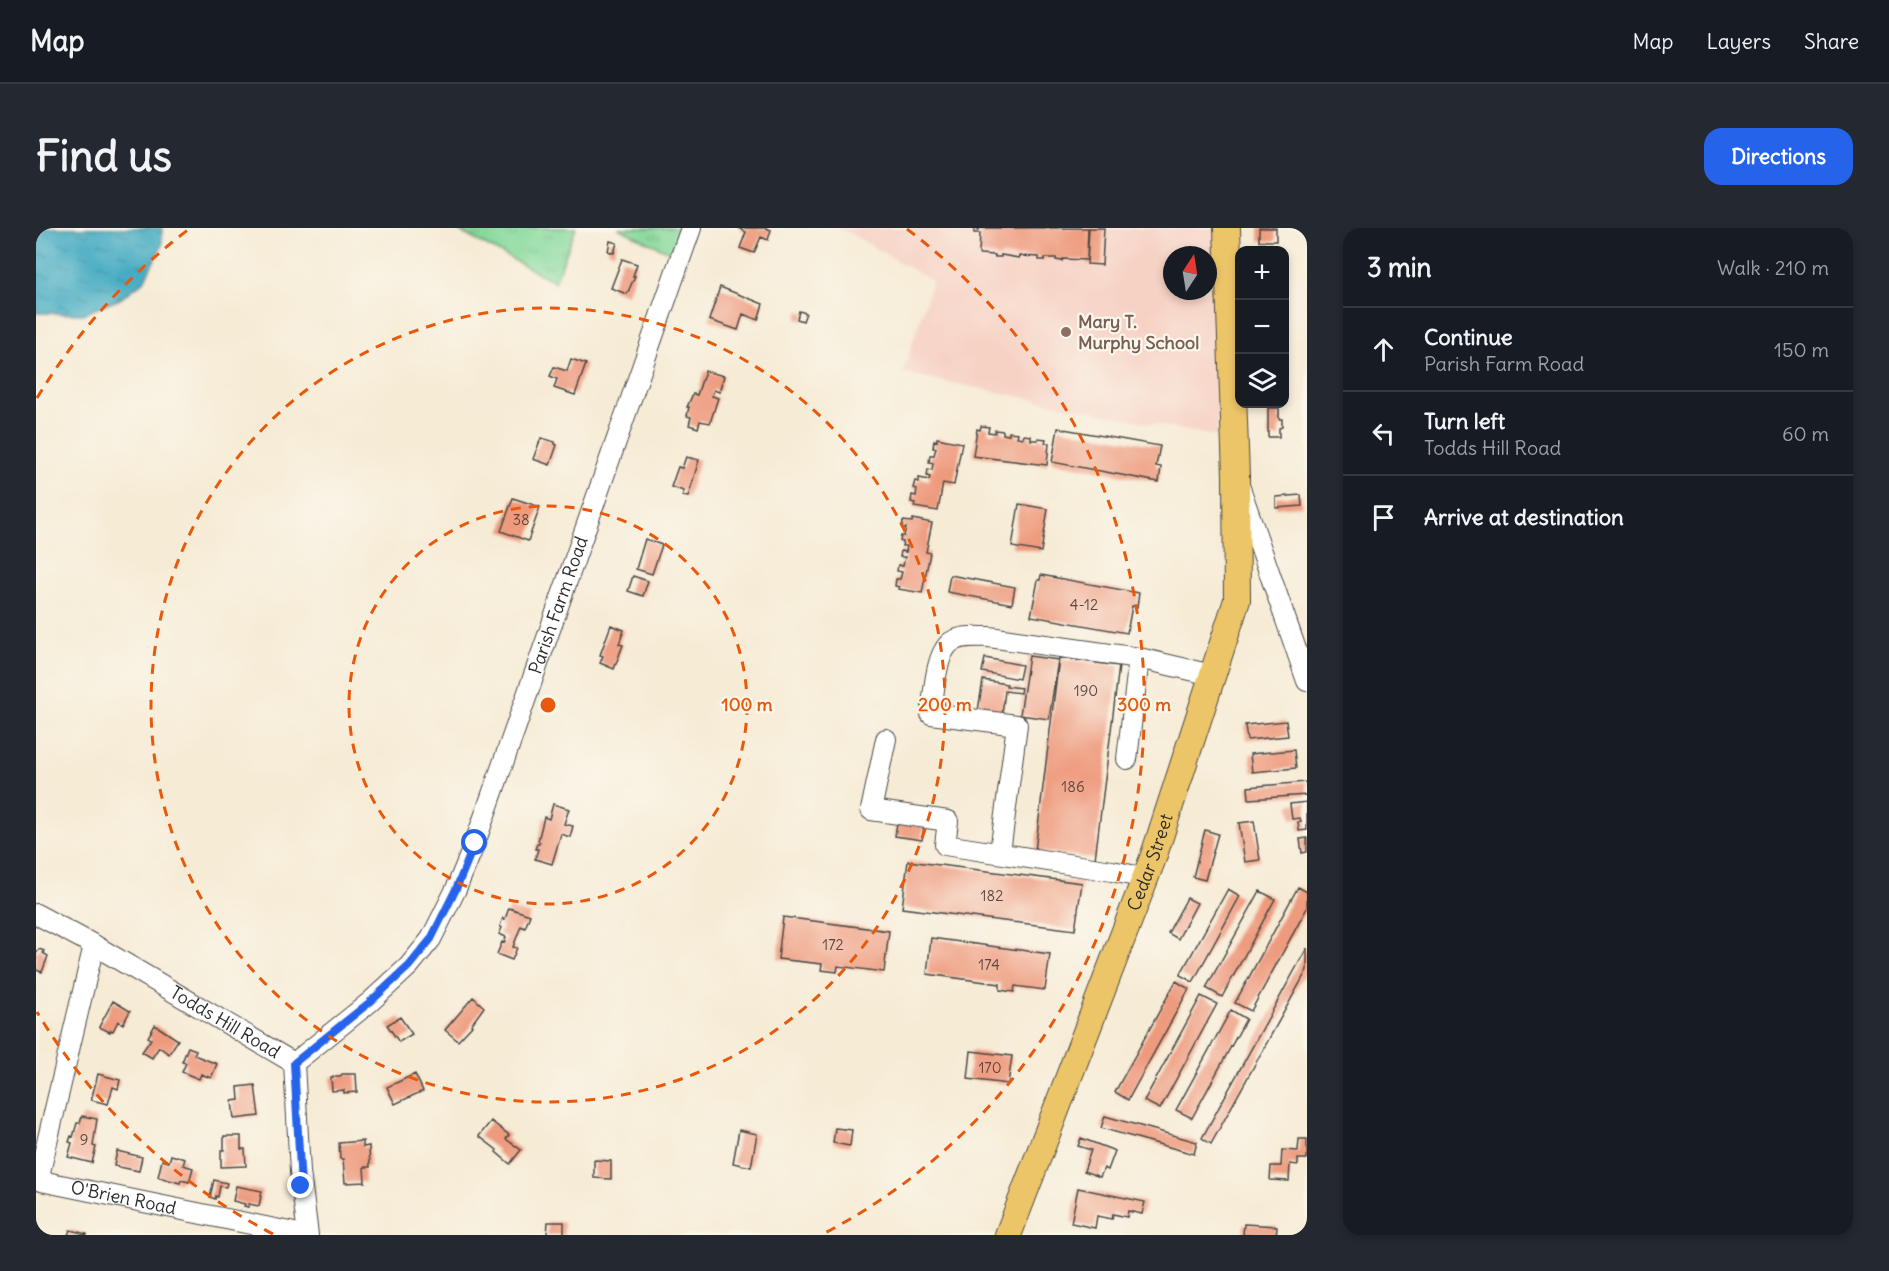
<!DOCTYPE html>
<html lang="en">
<head>
<meta charset="utf-8">
<style>
  body { margin:0; font-family:Delius,sans-serif; background:#242831; color:#f1f3f6 }
  .controls { position:absolute; right:18px; top:18px; display:grid; overflow:hidden; border-radius:12px; box-shadow:0 3px 9px #0003 }
  .controls button { width:54px; height:54px; display:grid; place-items:center; padding:0; border:0; border-bottom:2px solid #363941; background:#171b24; color:#f1f3f6; font:30px sans-serif }
  .compass { position:absolute; left:1127px; top:18px; width:54px; height:54px; border-radius:50%; background:#171b24; box-shadow:0 3px 9px #0003; rotate:12deg }
  .stop { position:absolute; width:18px; height:18px; margin:-14px; border:4px solid #2563eb; border-radius:50%; background:#fff }
  .stop.end { background:#2563eb; border-color:#fff; box-shadow:0 2px 6px #0008 }
  .list { margin:0; padding:0; list-style:none }
  h2 { display:flex; justify-content:space-between; align-items:center; height:78px; margin:0; padding:0 24px; font-size:26px }
  h2 small { font-size:20px; font-weight:400; color:#9ea1a6 }
  .list li { display:grid; grid-template-columns:39px 1fr auto; gap:18px; align-items:center; box-sizing:border-box; height:84px; padding:0 24px; border-top:2px solid #363941 }
  .list b { display:block; font-size:22px; white-space:nowrap }
  .list p { margin:0; font-size:20px; white-space:nowrap; color:#9ea1a6 }
  .list em { font-size:20px; font-style:normal; color:#9ea1a6 }
  .icon { flex:none; width:33px; height:33px; fill:none; stroke:currentColor; stroke-width:2; stroke-linecap:round; stroke-linejoin:round }
  .map { position:relative; flex:none; width:1271px; height:1007px; overflow:hidden; border-radius:18px }
  header { display:flex; align-items:center; gap:36px; box-sizing:border-box; height:84px; padding:0 30px; background:#171b24; border-bottom:2px solid #363941 }
  header strong { font-size:28px }
  nav { display:flex; gap:33px; margin-inline-start:auto; font-size:21px }
  .intro { display:flex; align-items:center; justify-content:space-between; box-sizing:border-box; height:144px; padding:0 36px }
  h1 { margin:0; font-size:42px }
  .button { padding:15px 27px; border-radius:18px; background:#2563eb; color:#fff; font-size:21px; font-weight:700 }
  main { display:flex; gap:36px; padding:0 36px }
  aside { flex:1; background:#171b24; border-radius:18px; box-shadow:0 3px 9px #0003 }
  .map>svg:first-child { display:block }
</style>
</head>
<body>
<header>
<strong>Map</strong>
<nav><a>Map</a><a>Layers</a><a>Share</a></nav>
</header>
<div class="intro"><h1>Find us</h1><a class="button">Directions</a></div>
<main>
<div class="map">
<svg width="1271" height="1007" viewBox="0 0 1271 1007">
  <defs>
    <pattern id="park-tufts" width="24" height="20" patternUnits="userSpaceOnUse" patternTransform="scale(1.5)"><rect width="24" height="20" fill="#85d99b"/><path d="M3 7l-1-3M5 7V3M7 7l1-3M15 17l-1-3M17 17v-4M19 17l1-3" fill="none" stroke="#73ba86"/></pattern>
    <pattern id="water-ripples" width="26" height="14" patternUnits="userSpaceOnUse" patternTransform="scale(1.5)"><rect width="26" height="14" fill="#42aac2"/><path d="M2 4q2-2 4 0t4 0M15 11q2-2 4 0t4 0" fill="none" stroke="#378b9e"/></pattern>
  </defs>
  <rect width="100%" height="100%" fill="#fbf7ec"/>
  <filter id="ink" filterUnits="userSpaceOnUse"><feTurbulence type="fractalNoise" baseFrequency=".0167" numOctaves="2"/><feDisplacementMap in="SourceGraphic" scale="12" xChannelSelector="R" yChannelSelector="G"/><feConvolveMatrix kernelMatrix="1 2 1 2 8 2 1 2 1" color-interpolation-filters="sRGB"/></filter>
  <filter id="wash" filterUnits="userSpaceOnUse"><feTurbulence type="fractalNoise" baseFrequency=".008" numOctaves="4" result="noise"/><feDisplacementMap in="SourceGraphic" scale="24" xChannelSelector="R" yChannelSelector="G"/><feGaussianBlur stdDeviation="1.35" result="paint"/><feColorMatrix in="noise" values="0 0 0 0 0 0 0 0 0 0 0 0 0 0 0 0 0 1.4 0 .05"/><feComposite in="paint" operator="in"/></filter>
  <g filter="url(#wash)">
    <rect width="100%" height="100%" fill="#f6ebd5"/>
    <path fill="#f6d2c4" fill-rule="evenodd" d="M802,0H1180L1182,209L867,145L896,53L815,6ZM1136,27H1172V63H1136Z"/>
    <path fill="url(#park-tufts)" stroke="#588263" stroke-width="1.5" d="M417,0H540L519,54Z
      M582,0H643L635,25Z"/>
    <path fill="url(#water-ripples)" stroke="#366a76" stroke-width="1.5" d="M0,0H126V17L108,53L84,71L47,86L0,85Z"/>
    <g id="blocks">
      <path fill="#ee9a7d" d="M702,0H730L735,2L732,12L725,9L718,25L704,20L710,4Z
        M943,0H1052L1051,32L1027,31L1026,33L1020,32V30H1009V32H1003V29L983,28V30L965,27V29H959V27L943,26L944,5H938V1L943,2Z
        M1053,0H1068L1066,37L1051,36Z
        M1223,0H1240V13H1223Z
        M574,13L581,15L578,25L572,23Z
        M586,31L601,36L597,48H599L591,66L575,60Z
        M684,59L727,76L722,92L707,86L702,102L673,92Z
        M763,83L770,85L767,93L761,91Z
        M535,131L550,136L539,167L518,160L521,151L514,148L518,139L531,143Z
        M669,143L688,148L683,164L678,162L676,168L682,170L674,195L664,193L662,200L653,197L655,189L651,188L653,179H651L657,166L661,167Z
        M1232,180H1243V191H1246V199L1243,200V209H1232Z
        M945,198L953,199L952,204L959,205V202L967,203V206L973,207V204L982,205L981,209L987,210L988,207L995,208V212H1002V210L1010,211L1009,215H1013L1011,237L937,228L941,201L944,202Z
        M1022,200L1124,218L1120,238L1125,239L1123,254L1016,234Z
        M505,210L519,214V216L521,217L514,237L497,231Z
        M901,210L926,215L918,257L907,255L902,283L878,279L879,275L875,274L876,267L880,268L881,261L877,260L879,253L883,254V250L893,252L894,249L891,248L892,241L896,242L897,235L893,234L894,227H898L900,220H897L898,212L901,213Z
        M650,229L663,232L652,269L646,268L648,263L635,259L642,239L646,240Z
        M1265,267L1266,278L1240,280V269Z
        M477,270L504,279L492,313L465,303Z
        M983,276L1012,281L1005,324L976,319Z
        M877,291L896,295L890,324L894,325L886,365L862,361L863,359L859,358L860,351H864L866,344L861,343L862,337L867,338L869,329H864L865,323L870,324L871,318H866L867,314L864,313L865,308H868L870,300H866L867,293L876,294Z
        M609,311L626,317L616,346L600,341Z
        M914,347L979,359L976,376L911,364Z
        M1005,347L1103,365L1101,379L1096,378L1091,405L995,388L1002,352H1004Z
        M597,348L612,353L607,368L592,363Z
        M575,397L588,402L583,416L587,417L578,441L564,435L567,428L564,427Z
        M993,428L1022,432L1013,491L984,487Z
        M949,430L986,437L983,451L946,444Z
        M1023,430L1083,438L1059,631L999,623Z
        M947,452L971,456L970,458L985,460L984,465L969,463L966,487L942,483Z
        M1250,493L1252,508L1211,512L1209,497Z
        M1258,522L1260,540L1216,544L1214,526Z
        M1270,554L1271,567L1213,571L1212,559Z
        M1271,574V602L1263,603L1262,594H1265L1264,590L1256,591L1254,576Z
        M517,576L533,581L528,596L537,598L534,609L525,606L516,636L499,631L502,621H499L501,616H503L504,614L502,613L508,589L513,591Z
        M1218,593L1224,632L1209,634L1203,595Z
        M861,595L888,598L886,612L859,608Z
        M1169,602L1182,606L1169,652L1157,649Z
        M1271,610V624L1266,625L1264,611Z
        M872,633L1046,655L1039,702L866,680Z
        M1262,659L1271,664V680L1215,783L1199,775Z
        M1192,661L1204,668L1157,754L1144,747Z
        M1224,663L1239,671L1186,769L1170,760Z
        M1151,670L1161,675L1142,711L1132,705Z
        M473,680L494,687L489,700L485,698L477,719L481,720L476,732L461,726L466,714L468,715L470,709L463,706L466,700L464,698L467,690L469,691Z
        M747,689L853,703L848,744L802,738L801,744L785,742L786,736L742,731Z
        M895,710L1014,726L1009,762L979,758L978,764L964,762V756L891,746Z
        M1271,720V742L1175,916L1166,910Z
        M3,721L8,723L7,725L12,728L6,744L0,742V723L1,724Z
        M1140,753L1153,761L1092,872L1079,864Z
        M1165,768L1181,776L1124,881L1108,873Z
        M437,769L448,779L435,797L436,798L422,813L409,802Z
        M77,773L94,783L87,796L82,793L77,803L75,802L74,804L63,799Z
        M1195,782L1210,791L1156,890L1140,882Z
        M364,789L376,806L363,814L351,797Z
        M119,797L142,812L133,826L123,819L116,830L106,824L115,811L112,809Z
        M152,819L160,822L158,827L181,836L175,850L165,846L163,851L146,844L150,835L146,834Z
        M935,823L976,828L972,856L932,851Z
        M62,846L84,852L82,861L77,859L72,876L55,872Z
        M306,846H320L321,864L308,865V862L296,863L295,849H304Z
        M379,846L387,863L359,876L351,859Z
        M219,857L223,888L198,891L196,873L203,872L202,859Z
        M46,888L61,891L57,918L60,919L56,935L32,929L36,915L33,914L35,908L37,909L41,895H44Z
        M1069,888L1161,914L1158,926L1065,900Z
        M455,893L473,907L470,911L485,922L474,936L460,924L461,922L443,908Z
        M799,900L816,902L814,918L797,915Z
        M703,902L721,906L715,939L697,935Z
        M188,908H205V921H209L210,938L185,939V922H188Z
        M1045,910L1079,923L1072,942L1068,940L1064,949L1048,943L1055,922L1042,918Z
        M1263,911H1271V931H1262V937L1254,936L1253,953L1234,952L1235,938H1245L1246,922L1262,923Z
        M327,913V919L333,918L334,939H328L329,954L309,955L307,931H304L303,915Z
        M81,923L106,929L103,943L78,938Z
        M135,927L149,931L147,937L157,940L153,954L145,952L144,955L122,949L126,932L133,934Z
        M558,932L575,933V951L558,950Z
        M178,952L191,955L190,959L184,958L182,969L180,968L179,971L174,969Z
        M200,958L226,963L223,978L213,976L212,979L208,978L209,976L197,973Z
        M1042,960L1109,974L1106,986L1092,983L1091,989L1077,986L1076,991L1061,988L1059,1000L1035,995Z
        M512,994H528V1007H511Z
        M1208,996L1241,998L1240,1007H1207Z
        M34,1002L51,1006V1007H32Z"/>
    </g>
  </g>
  <g filter="url(#ink)">
    <use href="#blocks" fill-opacity="0" stroke="#494844" stroke-width="1.5"/>
    <g fill="none" stroke-linecap="round" stroke-linejoin="round">
      <g stroke="#494844" stroke-width="22">
        <g id="minor">
          <path d="M1204,260L1271,453"/>
          <path d="M850,511L835,582L912,593L909,617L1076,643L1109,650"/>
          <path d="M1091,531L1103,430"/>
          <path d="M964,624L981,497L895,486C898,467 899,426 915,414C926,407 941,409 953,409L1103,430L1176,447"/>
          <path id="s1" d="M0,686L58,717L258,835"/>
          <path id="s2" d="M58,717L3,948L5,953L268,1007"/>
          <path id="s3" d="M258,835L334,774L373,738L395,711L420,661L439,615L655,0"/>
          <path d="M258,835L264,944L272,1007"/>
        </g>
      </g>
      <g stroke="#494844" stroke-width="28">
        <g id="major">
          <path id="s4" d="M972,1007L1117,630L1201,372L1200,248L1191,0"/>
        </g>
      </g>
      <use href="#minor" stroke="#fff" stroke-width="20"/>
      <use href="#major" stroke="#edc569" stroke-width="26"/>
    </g>
  </g>
  <g fill="none" stroke-linecap="round" stroke-linejoin="round" filter="url(#ink)">
    <path stroke="#2563eb" stroke-width="8" d="M265,958L258,835L334,774L373,738L395,711L420,661L439,615"/>
  </g>
  <g fill="none" stroke="#e8590c" stroke-width="3" stroke-dasharray="10 8">
    <circle cx="512" cy="477" r="199"/>
    <circle cx="512" cy="477" r="397"/>
    <path d="M237 1006A596 596 0 0 1 1 784M1 170A596 596 0 0 1 153 1M871 1A596 596 0 0 1 787 1006"/>
  </g>
  <circle fill="#8d6e63" stroke="#fbf7ec" stroke-width="2" cx="1030" cy="104" r="6"/>
  <g text-anchor="middle" stroke-width="4.5" stroke-linejoin="round" paint-order="stroke">
    <g font-size="15" fill="#5c4740">
      <text x="485" y="297">38</text>
      <text x="1048" y="382">4-12</text>
      <text x="1050" y="468">190</text>
      <text x="1037" y="564">186</text>
      <text x="956" y="673">182</text>
      <text x="797" y="722">172</text>
      <text x="953" y="742">174</text>
      <text x="954" y="845">170</text>
      <text x="48" y="917">9</text>
    </g>
    <g font-size="18" font-weight="bold" fill="#785e54" stroke="#fbf7ec" text-anchor="start">
      <text x="1042" y="100">Mary T.<tspan x="1042" dy="21">Murphy School</tspan></text>
    </g>
    <g font-size="18" fill="#2b2b2b" stroke="#fbf7ec">
      <text dy="6" stroke="none"><textPath href="#s3" startOffset="543">Parish Farm Road</textPath></text>
      <text dy="6" stroke="none"><textPath href="#s4" startOffset="399">Cedar Street</textPath></text>
      <text dy="6" stroke="none"><textPath href="#s1" startOffset="218">Todds Hill Road</textPath></text>
      <text dy="6" stroke="none"><textPath href="#s2" startOffset="327">O'Brien Road</textPath></text>
    </g>
  </g>
  <circle cx="512" cy="477" r="9" fill="#e8590c" stroke="#fbf7ec" stroke-width="3"/>
  <g font-size="18" text-anchor="middle" font-weight="bold" fill="#e8590c" stroke="#fbf7ec" stroke-width="4.5" stroke-linejoin="round" paint-order="stroke">
    <text x="711" y="483">100 m</text>
    <text x="909" y="483">200 m</text>
    <text x="1108" y="483">300 m</text>
  </g>
</svg>
<div class="controls">
<button>+</button>
<button>−</button>
<button><svg class="icon" aria-label="layers" viewBox="0 0 24 24"><path d="M12 4l9 5-9 5-9-5zM3 14l9 5 9-5"/></svg></button>
</div>
<svg class="compass" viewBox="-18 -18 36 36"><path d="M0-13l5 13h-10z" fill="#e53935"/><path d="M0 13l5-13h-10z" fill="#9ea1a6"/></svg>
<div class="stop" style="left:439px;top:615px"></div>
<div class="stop end" style="left:265px;top:958px"></div>
</div>
<aside>
<h2>3 min<small>Walk · 210 m</small></h2>
<ul class="list">
<li><svg class="icon" aria-label="ahead" viewBox="0 0 24 24"><path d="M12 20V5M6 11l6-6 6 6"/></svg><div><b>Continue</b><p>Parish Farm Road</p></div><em>150 m</em></li>
<li><svg class="icon" aria-label="left" viewBox="0 0 24 24"><path d="M17 20v-9H6M10 6l-5 5 5 5"/></svg><div><b>Turn left</b><p>Todds Hill Road</p></div><em>60 m</em></li>
<li><svg class="icon" aria-label="arrive" viewBox="0 0 24 24"><path d="M6 21V4h12l-3 4 3 4H6"/></svg><div><b>Arrive at destination</b></div></li>
</ul>
</aside>
</main>
</body>
</html>
